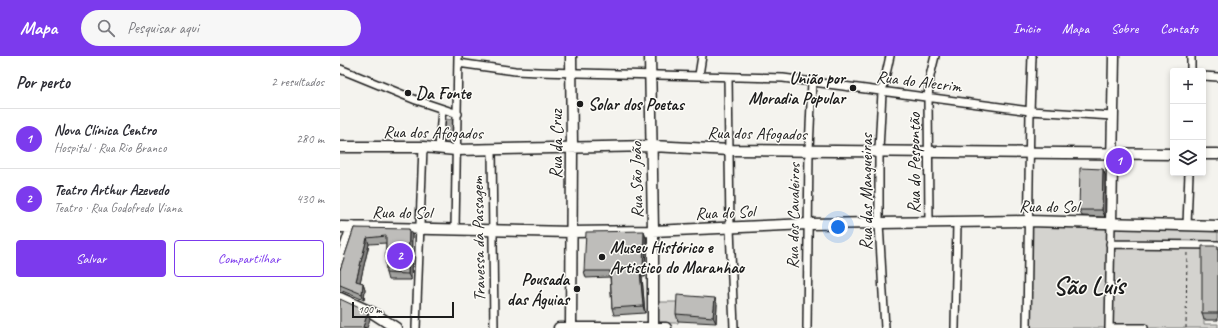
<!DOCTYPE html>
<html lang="pt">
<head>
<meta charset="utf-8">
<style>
  body { margin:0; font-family:Caveat,sans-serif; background:#f7f7f7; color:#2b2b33 }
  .controls { position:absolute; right:12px; top:12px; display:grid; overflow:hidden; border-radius:4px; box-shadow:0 2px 6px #0003 }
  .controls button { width:36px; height:36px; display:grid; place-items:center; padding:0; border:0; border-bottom:1px solid #e1e1e2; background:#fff; color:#2b2b33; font:20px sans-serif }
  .scale { position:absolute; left:12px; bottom:10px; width:102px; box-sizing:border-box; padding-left:4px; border:2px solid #1c1c1c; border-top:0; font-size:11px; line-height:14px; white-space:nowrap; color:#1c1c1c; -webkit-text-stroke:3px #fdfcf7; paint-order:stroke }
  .you { position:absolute; left:498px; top:171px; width:14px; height:14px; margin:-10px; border:3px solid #fff; border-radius:50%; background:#1a73e8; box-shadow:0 0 0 6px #1a73e833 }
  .badge { display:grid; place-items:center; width:26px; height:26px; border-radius:50%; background:#7c3aed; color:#fff; font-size:13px; font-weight:700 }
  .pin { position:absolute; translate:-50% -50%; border:2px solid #fff; box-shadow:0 1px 4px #0006 }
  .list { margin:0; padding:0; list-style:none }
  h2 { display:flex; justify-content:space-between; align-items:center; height:52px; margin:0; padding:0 16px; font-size:17px }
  h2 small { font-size:13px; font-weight:400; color:#7c7c81 }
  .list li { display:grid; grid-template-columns:26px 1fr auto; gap:12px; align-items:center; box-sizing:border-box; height:60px; padding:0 16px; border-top:1px solid #e1e1e2 }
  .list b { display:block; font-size:15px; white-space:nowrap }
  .list p { margin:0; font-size:13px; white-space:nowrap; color:#7c7c81 }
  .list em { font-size:13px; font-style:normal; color:#7c7c81 }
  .actions { display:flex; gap:8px; padding:12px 16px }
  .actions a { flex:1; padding:9px 0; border:1px solid #7c3aed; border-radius:4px; text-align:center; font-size:14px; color:#7c3aed }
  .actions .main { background:#7c3aed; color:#fff }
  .icon { flex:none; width:22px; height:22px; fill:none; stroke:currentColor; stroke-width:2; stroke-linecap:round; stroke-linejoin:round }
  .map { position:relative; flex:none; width:878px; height:272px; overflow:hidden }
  header { display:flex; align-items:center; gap:24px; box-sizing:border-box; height:56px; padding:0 20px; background:#7c3aed; color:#fff }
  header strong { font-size:19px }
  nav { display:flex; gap:22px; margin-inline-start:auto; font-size:14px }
  .search { width:280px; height:36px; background:#f7f7f7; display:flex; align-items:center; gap:10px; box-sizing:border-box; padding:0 14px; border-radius:22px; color:#7c7c81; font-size:15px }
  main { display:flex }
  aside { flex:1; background:#fff }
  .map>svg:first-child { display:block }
</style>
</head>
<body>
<header>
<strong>Mapa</strong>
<div class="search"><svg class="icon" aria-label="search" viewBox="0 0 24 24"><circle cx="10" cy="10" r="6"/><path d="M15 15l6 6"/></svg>Pesquisar aqui</div>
<nav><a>Início</a><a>Mapa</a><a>Sobre</a><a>Contato</a></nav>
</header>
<main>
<aside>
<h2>Por perto<small>2 resultados</small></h2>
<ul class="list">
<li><span class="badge">1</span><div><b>Nova Clínica Centro</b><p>Hospital · Rua Rio Branco</p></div><em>280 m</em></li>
<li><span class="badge">2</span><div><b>Teatro Arthur Azevedo</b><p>Teatro · Rua Godofredo Viana</p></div><em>430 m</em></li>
</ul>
<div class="actions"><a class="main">Salvar</a><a>Compartilhar</a></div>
</aside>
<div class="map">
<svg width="878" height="272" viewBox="0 0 878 272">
  <rect width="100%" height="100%" fill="#f4f3ee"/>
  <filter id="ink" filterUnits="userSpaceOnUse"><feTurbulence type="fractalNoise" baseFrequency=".025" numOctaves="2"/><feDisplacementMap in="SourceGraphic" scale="8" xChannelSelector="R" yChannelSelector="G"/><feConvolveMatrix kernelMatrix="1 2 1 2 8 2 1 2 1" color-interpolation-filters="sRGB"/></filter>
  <g filter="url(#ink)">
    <path fill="#d4d3cf" stroke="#787876" d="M691,170L878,173V197H865L864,264V268H878V272H690Z
      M318,246H340L338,267H317Z"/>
    <path fill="#abaaa6" stroke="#72716f" d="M104,63L116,64L115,87H103Z"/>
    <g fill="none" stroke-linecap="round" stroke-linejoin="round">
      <g stroke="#1c1c1c" stroke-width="10">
        <path id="street" d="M118,7L175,15L199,16L443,22L690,55L773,60
          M0,13L76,44L118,58
          M851,15V0
          M359,19L362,0
          M863,20L878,21
          M388,21L390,172L394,272
          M99,93L102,53
          M152,94L154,272
          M589,166L588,42L590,20L595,0
          M847,169L849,117
          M115,173L118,0
          M770,188L878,189
          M76,272L83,91
          M467,272L469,94L472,25
          M545,272L539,167V94L542,36L550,0
          M615,272L617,166
          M687,272L690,55L692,0
          M769,272L771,167
          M769,272H804"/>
      </g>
      <g stroke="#1c1c1c" stroke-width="13">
        <path id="secondary" d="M231,0L232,92L231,271
          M310,0L313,175V272
          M0,91H83L116,94L312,90L390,94L833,98
          M863,98H878
          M771,167L774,0
          M0,171L231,176L313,175L468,168L688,165L878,170
          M0,207L12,171
          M0,242L33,257L56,272
          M219,272H326"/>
      </g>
      <path stroke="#1c1c1c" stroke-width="1" stroke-dasharray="3 3" stroke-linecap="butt" d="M846,272L847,195"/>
      <use href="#street" stroke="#fdfcf7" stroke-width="7"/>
      <use href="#secondary" stroke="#fdfcf7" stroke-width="10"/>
    </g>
    <path fill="#a3a3a0" stroke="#1c1c1c" d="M763,113L765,119V161L742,160L739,154Z
      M14,172L72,179L71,224H48L46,217V187L29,188L20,226L23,227L25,233L24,244L0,234V214Z
      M306,182L305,221H302L305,257L274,259L272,252L270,221L246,222L244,215Z
      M878,190V264H864L862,257Z
      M377,248L376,267L338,265L336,258Z"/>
    <path fill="#858482" stroke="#1c1c1c" d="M763,113L765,119V161L762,154Z
      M69,173L72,179L71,224L68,218Z
      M304,175L306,182L305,221L303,215Z
      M27,182L29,188L19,231L16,225Z
      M300,215L302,221L305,257L303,250Z
      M23,227L25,233L24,244L22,238Z
      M375,242L377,248L376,267L373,261Z
      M28,256L30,263L27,272H23V271Z"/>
    <path fill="#bebdba" stroke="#1c1c1c" d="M740,112L763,113L762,154H739Z
      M14,172L69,173L68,218L46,217V180L27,182L16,225L23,227L22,238L0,229V214Z
      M304,175L303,215H300L303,250L272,252L270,215H244L246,176Z
      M862,190H878V257H862Z
      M337,239L375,242L373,261L336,258Z
      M0,243L28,256L23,271L26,272H0Z"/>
  </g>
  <g fill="#1c1c1c" stroke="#fdfcf7" stroke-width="1.5">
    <circle cx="513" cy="32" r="4"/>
    <circle cx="68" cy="37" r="4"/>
    <circle cx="240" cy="48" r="4"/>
    <circle cx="262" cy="201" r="4"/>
    <circle cx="237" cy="233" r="4"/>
  </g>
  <g text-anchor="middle" stroke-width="3" stroke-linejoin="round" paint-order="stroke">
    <g font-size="17" font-weight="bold" fill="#1c1c1c" stroke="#fdfcf7" text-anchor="start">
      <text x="505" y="28" text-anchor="end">União por<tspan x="505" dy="20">Moradia Popular</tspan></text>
      <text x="76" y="43">Da Fonte</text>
      <text x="248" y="54">Solar dos Poetas</text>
      <text x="270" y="197">Museu Histórico e<tspan x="270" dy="20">Artistico do Maranhao</tspan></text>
      <text x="229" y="229" text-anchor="end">Pousada<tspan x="229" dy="20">das Águias</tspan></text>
    </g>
    <g font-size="17" fill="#1c1c1c" stroke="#fdfcf7">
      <text transform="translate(579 25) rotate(7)" y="6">Rua do Alecrim</text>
      <text transform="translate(93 76) rotate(1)" y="6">Rua dos Afogados</text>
      <text transform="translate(417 77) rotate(1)" y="6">Rua dos Afogados</text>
      <text transform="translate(216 88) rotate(-90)" y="6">Rua da Cruz</text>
      <text transform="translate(574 107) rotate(-90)" y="6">Rua do Pespontão</text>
      <text transform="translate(296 124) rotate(-91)" y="6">Rua São João</text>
      <text transform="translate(526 136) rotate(-90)" y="6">Rua das Mangueiras</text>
      <text transform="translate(709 150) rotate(1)" y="6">Rua do Sol</text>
      <text transform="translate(62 156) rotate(1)" y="6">Rua do Sol</text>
      <text transform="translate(385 156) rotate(-2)" y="6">Rua do Sol</text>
      <text transform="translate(453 160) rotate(-89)" y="6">Rua dos Cavaleiros</text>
      <text transform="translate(138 183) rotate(-91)" y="6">Travessa da Passagem</text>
    </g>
    <g font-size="25" font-weight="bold" fill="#1c1c1c" stroke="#fdfcf7">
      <text x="749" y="238">São Luís</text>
    </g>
  </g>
</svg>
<div class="controls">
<button>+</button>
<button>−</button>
<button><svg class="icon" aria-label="layers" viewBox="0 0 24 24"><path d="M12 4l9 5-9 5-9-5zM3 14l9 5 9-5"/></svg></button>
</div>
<div class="scale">100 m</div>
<div class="you"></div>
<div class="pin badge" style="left:779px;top:105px">1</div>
<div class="pin badge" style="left:60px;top:200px">2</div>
</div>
</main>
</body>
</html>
